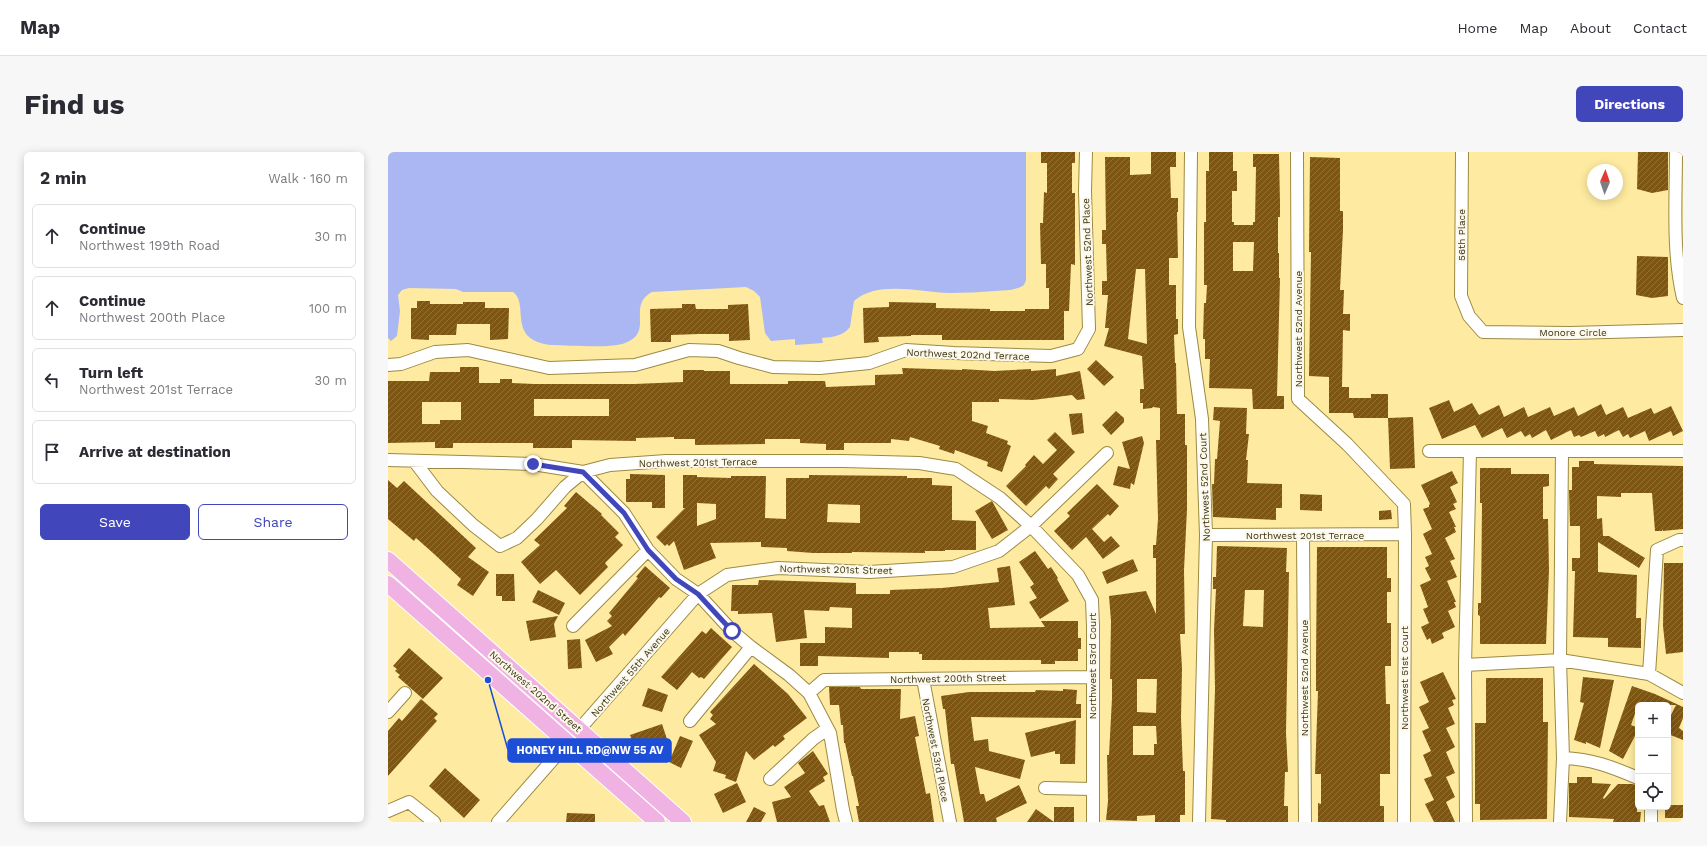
<!DOCTYPE html>
<html lang="en">
<head>
<meta charset="utf-8">
<style>
  body { margin:0; font-family:"Work Sans",sans-serif; background:#f7f7f7; color:#2b2b33 }
  .controls { position:absolute; right:12px; bottom:12px; display:grid; overflow:hidden; border-radius:6px; box-shadow:0 2px 10px #0003 }
  .controls button { width:36px; height:36px; display:grid; place-items:center; padding:0; border:0; border-bottom:1px solid #e1e1e2; background:#fff; color:#2b2b33; font:20px sans-serif }
  .compass { position:absolute; left:1199px; top:12px; width:36px; height:36px; border-radius:50%; background:#fff; box-shadow:0 2px 10px #0003; rotate:2deg }
  .stop { position:absolute; width:12px; height:12px; margin:-9px; border:3px solid #4146bb; border-radius:50%; background:#fff }
  .stop.end { background:#4146bb; border-color:#fff; box-shadow:0 1px 4px #0008 }
  .list { margin:0; padding:0; list-style:none }
  h2 { display:flex; justify-content:space-between; align-items:center; height:52px; margin:0; padding:0 16px; font-size:17px }
  h2 small { font-size:13px; font-weight:400; color:#7c7c81 }
  .list li { display:grid; grid-template-columns:26px 1fr auto; gap:12px; align-items:center; box-sizing:border-box; height:64px; margin:0 8px 8px; padding:0 8px; border:1px solid #e1e1e2; border-radius:6px }
  .list b { display:block; font-size:15px; white-space:nowrap }
  .list p { margin:0; font-size:13px; white-space:nowrap; color:#7c7c81 }
  .list em { font-size:13px; font-style:normal; color:#7c7c81 }
  .actions { display:flex; gap:8px; padding:12px 16px }
  .actions a { flex:1; padding:9px 0; border:1px solid #4146bb; border-radius:6px; text-align:center; font-size:14px; color:#4146bb }
  .actions .main { background:#4146bb; color:#fff }
  .icon { flex:none; width:22px; height:22px; fill:none; stroke:currentColor; stroke-width:2; stroke-linecap:round; stroke-linejoin:round }
  .map { position:relative; flex:none; width:1295px; height:670px; overflow:hidden; border-radius:6px }
  header { display:flex; align-items:center; gap:24px; box-sizing:border-box; height:56px; padding:0 20px; background:#fff; border-bottom:1px solid #e1e1e2 }
  header strong { font-size:19px }
  nav { display:flex; gap:22px; margin-inline-start:auto; font-size:14px }
  .intro { display:flex; align-items:center; justify-content:space-between; box-sizing:border-box; height:96px; padding:0 24px }
  h1 { margin:0; font-size:28px }
  .button { padding:10px 18px; border-radius:6px; background:#4146bb; color:#fff; font-size:14px; font-weight:700 }
  main { display:flex; gap:24px; padding:0 24px }
  aside { flex:1; background:#fff; border-radius:6px; box-shadow:0 2px 10px #0003 }
  .map>svg:first-child { display:block }
</style>
</head>
<body>
<header>
<strong>Map</strong>
<nav><a>Home</a><a>Map</a><a>About</a><a>Contact</a></nav>
</header>
<div class="intro"><h1>Find us</h1><a class="button">Directions</a></div>
<main>
<aside>
<h2>2 min<small>Walk · 160 m</small></h2>
<ul class="list">
<li><svg class="icon" aria-label="ahead" viewBox="0 0 24 24"><path d="M12 20V5M6 11l6-6 6 6"/></svg><div><b>Continue</b><p>Northwest 199th Road</p></div><em>30 m</em></li>
<li><svg class="icon" aria-label="ahead" viewBox="0 0 24 24"><path d="M12 20V5M6 11l6-6 6 6"/></svg><div><b>Continue</b><p>Northwest 200th Place</p></div><em>100 m</em></li>
<li><svg class="icon" aria-label="left" viewBox="0 0 24 24"><path d="M17 20v-9H6M10 6l-5 5 5 5"/></svg><div><b>Turn left</b><p>Northwest 201st Terrace</p></div><em>30 m</em></li>
<li><svg class="icon" aria-label="arrive" viewBox="0 0 24 24"><path d="M6 21V4h12l-3 4 3 4H6"/></svg><div><b>Arrive at destination</b></div></li>
</ul>
<div class="actions"><a class="main">Save</a><a>Share</a></div>
</aside>
<div class="map">
<svg width="1295" height="670" viewBox="0 0 1295 670">
  <defs>
    <pattern id="building-hatch" width="6" height="6" patternUnits="userSpaceOnUse"><rect width="6" height="6" fill="#7e5613"/><path d="M-1 1l2-2M0 6l6-6M5 7l2-2" fill="none" stroke="#90713c"/></pattern>
  </defs>
  <rect width="100%" height="100%" fill="#feeba1"/>
  <path fill="#abb7f3" d="M0,0H638V128L636,133C627,139 617,138 607,139C592,140 576,141 561,141C533,140 489,128 466,149L462,175C455,184 445,185 434,186L435,191L407,193V187L383,189L377,181L372,145L366,139L358,135L264,140C238,154 267,180 237,191C222,197 180,193 163,193C118,188 142,152 125,140H75L68,137L21,136L14,138L10,143L12,159L9,184L3,189L0,186Z"/>
  <path fill="url(#building-hatch)" fill-rule="evenodd" d="M653,0H687V11H684V41H687V113L683,112L681,159H676V188H554V183H523V184L490,185L491,190L476,191L475,156L501,155V150L548,151V156L602,157V159H637V157H661V136H658V112H653L652,71H655L656,40L659,41V11H653Z
    M763,0H788V15H782L783,46H790V60H789L790,106H781V133H788V167H790V182L786,183L787,211H788L789,262H797V293H799V357L796,418L797,482H792L794,516L793,566L795,619H797V663H792V670H767V663L749,664V669L718,668L720,649L719,603H721L724,546V527H722L723,469L721,444L758,439L768,462V406H765V393H768L770,367L768,288H772V256L765,255L764,256L755,257V251H752V237H756L754,204L716,194L721,176H717L720,143H714V129H719L718,92H714V78H718L717,5H742V23L763,22ZM748,117H757L759,192L740,187ZM749,527H769L768,561L749,560ZM745,574H768L769,592H766V603H745Z
    M821,0H845V19H849V39H844V70H846V73H865V70H867L868,15H865V2H891L892,51V65H890V101H891V126H892L889,244H896V257H865L864,237L821,236L822,207H817V187H815L816,151H818L819,133H816V70H818V19H821ZM845,90H866L865,119H845Z
    M1250,0H1280V38L1264,41L1249,37Z
    M922,5L952,6V59H955V78L952,138H956L955,162H962V179L955,178L954,235H961V246H983V242H1000V266L1025,265L1027,316L1002,317L1000,266H966L965,261H941V225L921,224L923,100H921Z
    M1249,104L1280,105V144L1264,146L1248,143Z
    M29,149H42V152H75V150H97V156H121L120,187L102,188V172H69L68,183H41V188L23,187V156H29Z
    M294,152H307L308,157H340V153L360,152L362,188L341,189V182H311L283,183V190H263L262,157L294,156Z
    M708,208L726,225L716,234L699,217Z
    M72,215H91V231H112V227H124V231L146,232H246L295,230V218H316V219H342V232H400V229H437L438,235L487,233V223L515,222L514,216L574,218V217L606,219L643,217V219L668,217V224L692,219L697,247L689,248L684,243L645,248L611,247V250H584V269L600,274L598,281L620,289L619,292L623,294L614,320L599,314L600,310L567,298L566,302L551,297L552,294L522,285L521,289L503,287V291H456V298H438V292L412,291V287H377V292L307,293V287H286V285L248,286V289L184,288V296H145V291H65V296H47V290L0,291V229H41L42,220H72ZM146,247H221V264H146ZM34,250H73V268H52V272H34Z
    M1061,248L1066,260L1084,251L1091,263L1111,253L1116,265L1136,255L1140,265L1162,255L1166,264L1186,255L1190,264L1213,252L1218,263L1235,255L1240,266L1263,256L1266,262L1283,254L1295,279L1285,284L1283,279L1261,289L1257,279L1242,286L1240,282L1235,285L1231,278L1217,285L1216,282L1210,285L1207,279L1193,285L1191,283L1186,285L1183,278L1163,288L1158,278L1144,286L1142,282L1137,285L1133,279L1119,286L1114,276L1094,286L1087,273L1054,287L1041,256Z
    M826,255L859,256L858,282H861L858,308H860L859,331L894,332V356H888V368L825,365L824,332H826L827,307H829L832,269L825,268Z
    M728,259L736,266V270L723,283L714,273Z
    M694,261L696,281L684,283L681,262Z
    M667,280L687,300L665,322L670,327L661,337L658,334L638,354L618,334L638,314L637,313L646,303L655,312L669,298L659,288Z
    M754,284L756,291L746,333L743,331L742,337L725,333L730,314L742,317L734,290Z
    M1191,309H1206V312L1295,314V377L1275,379V377L1274,379H1267L1264,341H1233V345L1209,344V367L1214,366L1215,384H1221L1257,406L1251,416L1210,390V420L1249,423L1248,466H1253V496L1220,495V486L1185,485L1187,419H1184V406H1192V374H1182L1181,338H1184V315H1191Z
    M1092,316H1123V322H1161V334L1155,335V367H1160L1161,418L1158,492H1092V464L1090,463V451H1093L1094,351H1092Z
    M1064,319L1070,331L1062,335L1069,350L1065,352L1068,357L1061,360L1068,375H1066L1068,380L1057,386L1067,407L1062,409L1069,425L1059,429L1068,450H1066L1068,455L1060,459L1067,475L1054,481L1056,486L1044,492L1042,486L1039,488L1033,475L1041,471L1035,457L1040,455L1032,433L1043,428L1037,416L1041,414L1037,405L1044,402L1035,382L1044,377L1035,357L1041,355V353L1042,352L1033,333Z
    M242,322L277,323V356H264V350H238V327H242Z
    M295,323H309V325L343,326V324H378L377,366L398,367V326H421V323L519,324V326H544V333L564,334V368L588,369V398H557V399H537V401L464,400V401H425L399,399V396L373,395V390L322,391L328,406L296,418L286,389L281,394L279,392L277,394L268,385L297,356H295ZM309,351L328,352V367L309,374ZM440,352L472,353V371L439,370Z
    M0,328L9,336L16,329L88,396L80,405L101,420L85,444L69,433L73,427L45,401L28,386L26,389L0,367Z
    M709,332L731,354L722,364L720,362L704,377L716,390L723,384L732,394L715,407L698,385L684,398L666,379L682,364L679,361Z
    M188,340L214,362L213,363L231,381L227,385L235,393L217,411L220,415L192,443L168,418L152,432L133,410L152,393L146,388L179,356L176,354Z
    M912,342L934,343V359L912,358Z
    M604,349L620,378L604,387L587,359Z
    M1003,358L1004,367L991,368V359Z
    M829,394L899,396L898,420H901L898,581L900,620H897L896,654H900V670H838V668L823,667L827,537L826,478L828,437H825V425H828ZM857,438H876L875,475L855,474Z
    M929,395H999V426H1003V440H999V471H1003V514H997L998,552H1002V622H992V654H996V670H930V651L933,652V622H927L930,539H928V511Z
    M647,399L660,417L663,415L670,426L669,427L681,449L652,467L641,450L649,446L642,435L646,432L631,410Z
    M745,407L750,419L719,432L714,420Z
    M1276,411H1295V500L1278,502L1275,474Z
    M257,414L282,436L273,446L271,445L237,484L235,481L221,495L225,502L208,510L197,488L224,474L219,469L224,464L221,461L250,426L248,425Z
    M622,414L627,453L600,456L602,476L657,475L653,469H690V486H693V497H690V509H667V512H653V508H534V502H531V500H501V506L430,504V514H412V491H437V475L464,476V456L442,455L441,459L416,458L419,486L388,490L384,461L350,462V459H343L344,433H370L371,428L468,431V442H502V438L554,436L611,430L609,416Z
    M108,422H126L127,449H114V444H108Z
    M150,438L177,451L171,463L144,450Z
    M170,464L166,472L168,485L142,489L138,469Z
    M323,476L344,495L316,527L313,525L311,526L304,520L289,538L273,525L314,479L318,482Z
    M192,487L194,516L180,517L179,488Z
    M21,496L55,526L35,547L10,525L12,523L7,519L9,517L5,514Z
    M366,512L400,542L419,566L395,584L397,587L387,595L385,593L366,608L358,599L348,630L337,626L338,623L325,619L328,610L311,583L328,572L322,567L325,563L322,560Z
    M1055,520L1068,547L1064,548L1066,553L1060,556L1067,572L1058,576L1067,595L1058,600L1067,621L1058,625L1067,645L1058,650L1067,670H1046L1037,652L1046,648L1036,627L1044,624L1035,603L1043,599L1034,579L1041,576L1031,555L1041,550L1032,530Z
    M1195,525L1226,528L1212,596L1198,590V592L1186,588L1196,551L1192,550Z
    M1098,526H1155V570H1160L1159,667L1092,668V652H1087V571H1098Z
    M1244,534L1267,542L1295,555V566L1291,576L1295,579V588L1280,582V569L1288,553H1250L1243,573L1250,576V578L1235,607L1221,599Z
    M441,535H472L473,537H513L512,567L527,564L531,584L527,585L538,642L542,641L546,670H471L468,654H471L465,624H464L457,591H456L455,573H453L451,553H442Z
    M260,536L280,543L274,560L254,554Z
    M675,537L689,538L688,552H693V566L583,565L586,589L600,587L601,599L637,608L632,627L587,615L592,642H596L598,650L631,633L639,651L608,666L609,670H576L566,612H563L557,557H555L553,544L581,540H647L648,538L675,539Z
    M33,547L50,562L46,566L49,569L0,624V579L11,566L14,569Z
    M688,568L687,612H672V602H667V599L643,605L637,581Z
    M274,572L279,587L247,597L242,583Z
    M292,584L305,589L293,616L281,610Z
    M425,599L440,622L435,625L437,629L421,639L431,654L436,653L442,670H389L384,650L403,645L396,635L417,621L410,611Z
    M57,616L92,648L76,666L41,634Z
    M1189,625H1204V631L1223,632L1215,646L1216,647L1230,632H1244L1249,633V660H1253L1252,670H1225L1226,667L1181,665V631H1189Z
    M349,631L358,650L335,661L326,642Z
    M1280,653H1295V666H1277V655H1280Z
    M366,655L378,661L373,670H358Z
    M666,655H686V670H639L648,657L666,670Z
    M179,661L207,662V670H178Z"/>
  <g fill="none" stroke-linecap="round" stroke-linejoin="round">
    <g stroke="#9c8a42" stroke-width="14">
      <path id="minor" d="M803,0L801,175L814,267L818,383L811,670
        M909,0L910,247L959,292L1016,352L1017,382L1016,670
        M1074,0L1073,144L1081,164L1095,180L1182,181L1295,178
        M1288,0C1288,48 1284,99 1295,146
        M0,213L13,212L47,200L80,198L161,216L247,213L301,198L330,199L351,206L385,215L432,216L481,211L518,198L566,201L663,204L690,197L701,177L697,39L698,0
        M1041,299H1295
        M0,308L145,312L195,320L222,313L278,309H455L531,311L568,317L612,346L643,374L690,423L704,448L705,475V670
        M27,310L49,339L85,373L112,394L129,386L149,367L177,335L195,320L236,361L260,398L288,427L310,442L344,479L363,495L401,523L421,541L442,581L455,658L458,670
        M818,383L1017,382
        M915,383L917,670
        M185,474L260,398
        M1077,513L1172,508L1261,522L1295,541
        M1261,522L1269,398L1291,388H1295
        M535,527L562,670
        M421,541L436,528L705,525
        M0,560L17,541
        M302,569L363,495
        M1175,606C1204,607 1224,615 1250,626
        M382,627L425,587L439,577
        M657,636L705,637
        M0,659L21,650L46,670
        M110,670L310,442L339,423L390,416L481,420L565,415L611,399L643,374L719,301
        M1078,670L1077,513L1082,299
        M1172,670L1175,606L1172,508L1174,300
        M1263,670V655"/>
    </g>
    <g stroke="#fff" stroke-width="18">
      <path id="major" d="M0,408L295,670
        M0,432L269,670"/>
    </g>
    <use href="#minor" stroke="#fff" stroke-width="12"/>
    <use href="#major" stroke="#efb2e3" stroke-width="16"/>
  </g>
  <g fill="none" stroke-linecap="round" stroke-linejoin="round">
    <path stroke="#4146bb" stroke-width="5" d="M145,312L195,320L236,361L260,398L288,427L310,442L344,479"/>
  </g>
  <g text-anchor="middle" stroke-width="4" stroke-linejoin="round" paint-order="stroke">
    <g font-size="10" fill="#3c3416" stroke="#fcf8ea">
      <text transform="translate(1073 83) rotate(-90)" y="4">56th Place</text>
      <text transform="translate(699 100) rotate(-92)" y="4">Northwest 52nd Place</text>
      <text transform="translate(910 177) rotate(-90)" y="4">Northwest 52nd Avenue</text>
      <text x="1185" y="184">Monore Circle</text>
      <text transform="translate(580 202) rotate(2)" y="4">Northwest 202nd Terrace</text>
      <text transform="translate(310 310) rotate(-1)" y="4">Northwest 201st Terrace</text>
      <text transform="translate(816 335) rotate(-92)" y="4">Northwest 52nd Court</text>
      <text x="917" y="387">Northwest 201st Terrace</text>
      <text transform="translate(448 417) rotate(1)" y="4">Northwest 201st Street</text>
      <text transform="translate(704 514) rotate(-90)" y="4">Northwest 53rd Court</text>
      <text transform="translate(242 520) rotate(-49)" y="4">Northwest 55th Avenue</text>
      <text transform="translate(560 526) rotate(-1)" y="4">Northwest 200th Street</text>
      <text transform="translate(916 526) rotate(-90)" y="4">Northwest 52nd Avenue</text>
      <text transform="translate(1016 526) rotate(-90)" y="4">Northwest 51st Court</text>
      <text transform="translate(148 539) rotate(41)" y="4">Northwest 202nd Street</text>
      <text transform="translate(548 598) rotate(79)" y="4">Northwest 53rd Place</text>
    </g>
  </g>
  <path fill="none" stroke="#1d4ed8" stroke-width="1.5" d="M100 528L120 598"/>
  <circle fill="#1d4ed8" stroke="#fcf8ea" stroke-width="1.5" cx="100" cy="528" r="4"/>
  <rect fill="#1d4ed8" stroke="#1d4ed8" stroke-width="1.5" x="120" y="587" width="163" height="23" rx="4"/>
  <g font-size="11" text-anchor="middle" font-weight="bold" fill="#fff">
    <text x="202" y="602">HONEY HILL RD@NW 55 AV</text>
  </g>
</svg>
<div class="controls">
<button>+</button>
<button>−</button>
<button><svg class="icon" aria-label="locate" viewBox="0 0 24 24"><circle cx="12" cy="12" r="6"/><path d="M12 2v4M12 18v4M2 12h4M18 12h4"/></svg></button>
</div>
<svg class="compass" viewBox="-18 -18 36 36"><path d="M0-13l5 13h-10z" fill="#e53935"/><path d="M0 13l5-13h-10z" fill="#7c7c81"/></svg>
<div class="stop" style="left:344px;top:479px"></div>
<div class="stop end" style="left:145px;top:312px"></div>
</div>
</main>
</body>
</html>
